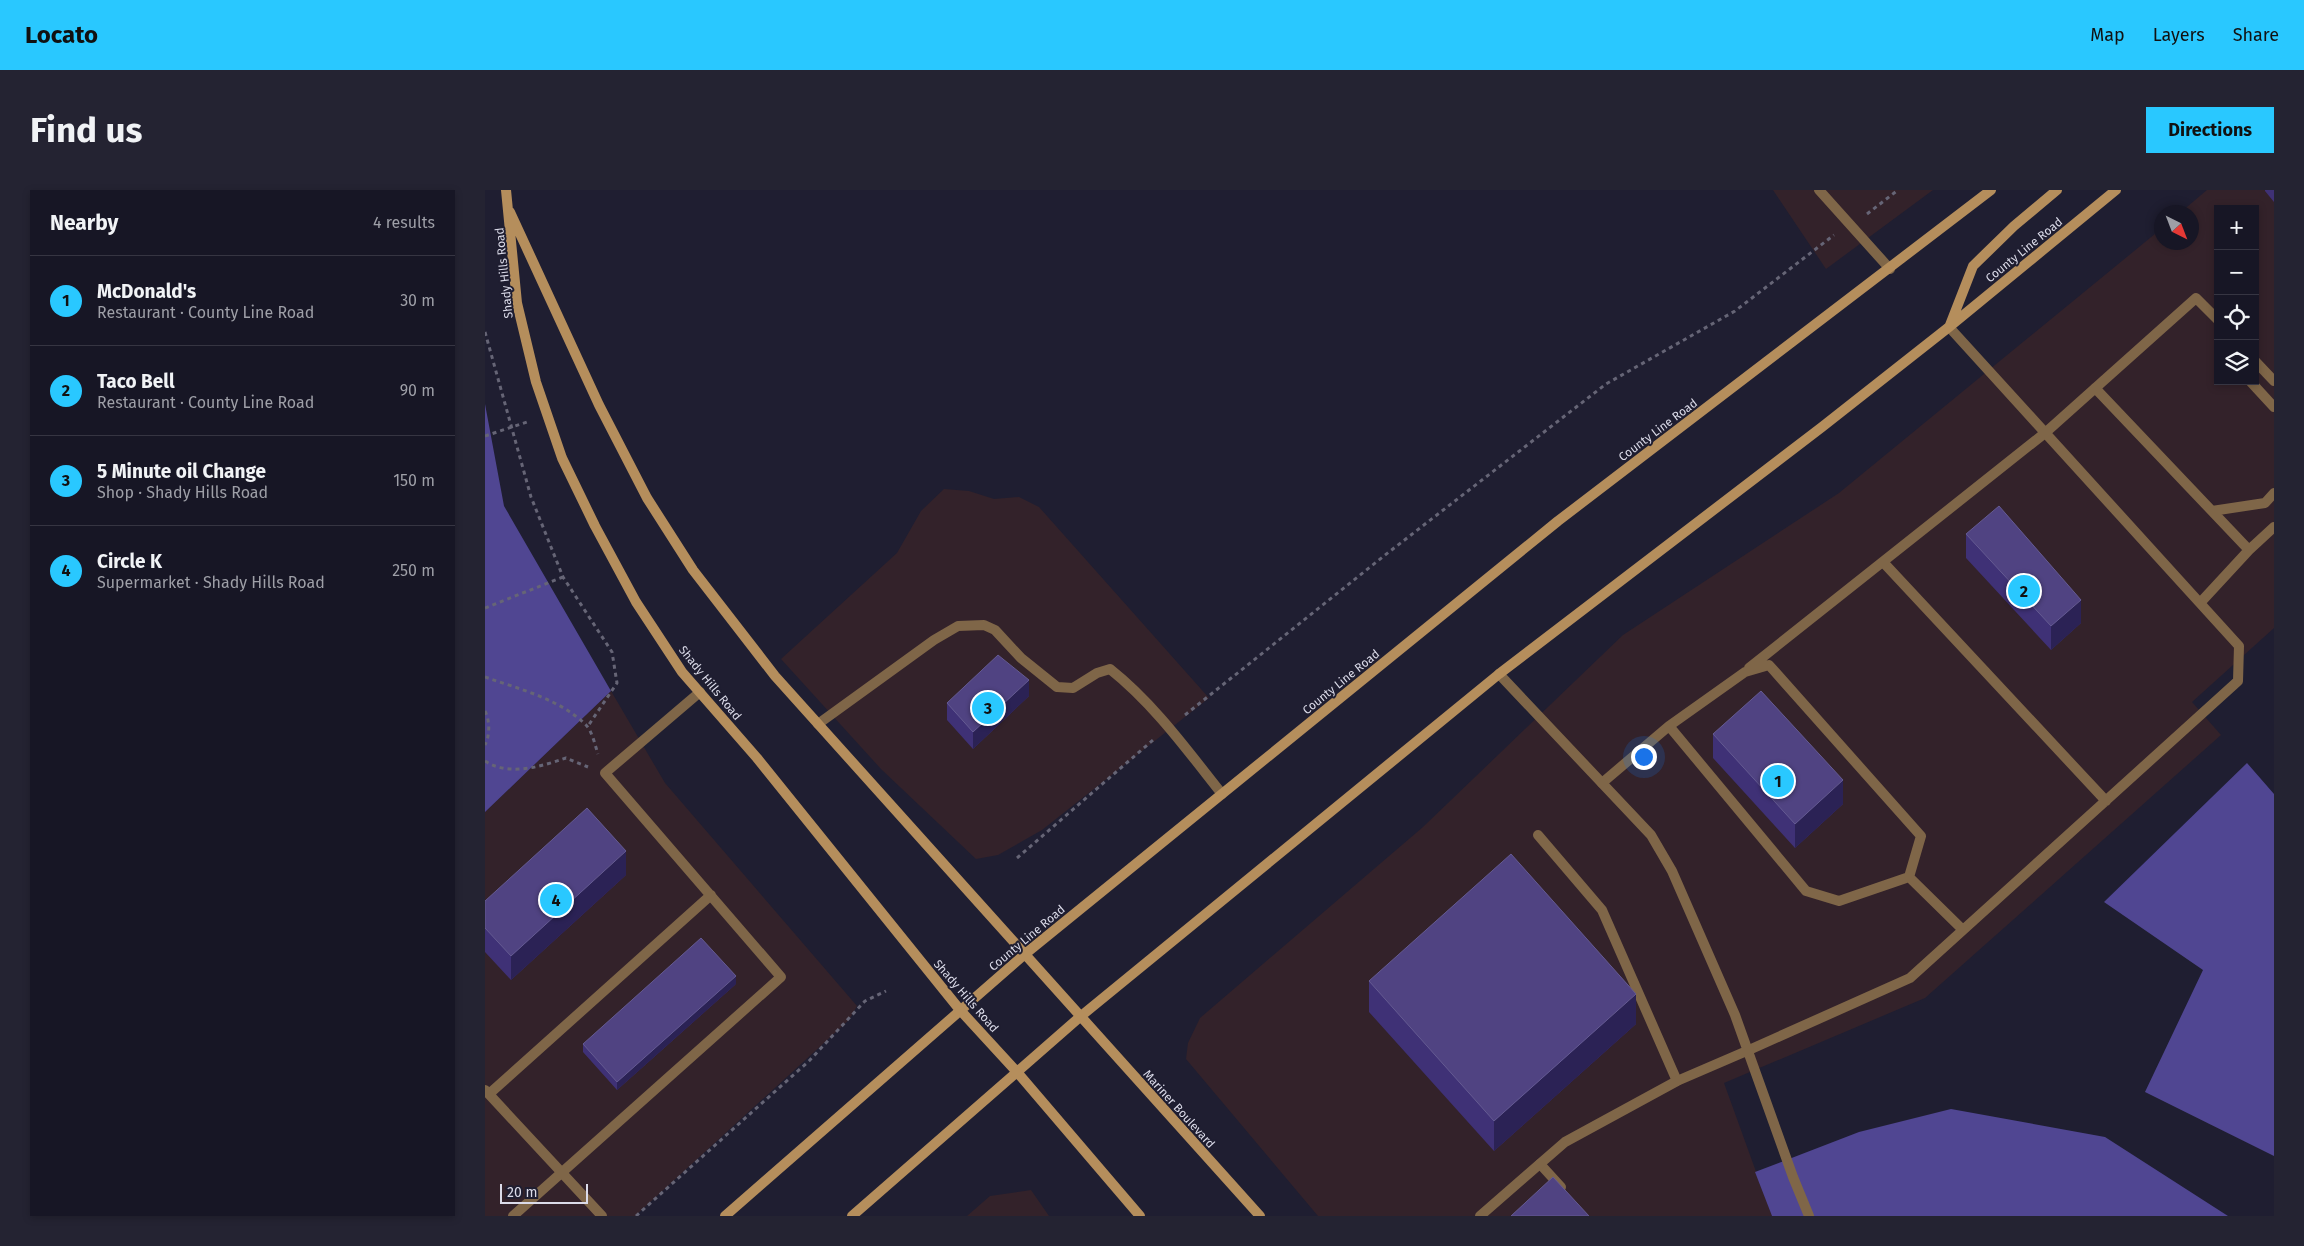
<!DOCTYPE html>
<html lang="en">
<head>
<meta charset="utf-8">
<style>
  body { margin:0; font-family:"Fira Sans",sans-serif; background:#242332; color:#f1f3f6 }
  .controls { position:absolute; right:15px; top:15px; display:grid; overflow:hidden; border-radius:0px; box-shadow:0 2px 8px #0003 }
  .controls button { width:45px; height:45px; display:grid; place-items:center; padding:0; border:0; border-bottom:1px solid #363542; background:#171625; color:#f1f3f6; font:25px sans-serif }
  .compass { position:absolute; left:1669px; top:15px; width:45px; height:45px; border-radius:50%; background:#171625; box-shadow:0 2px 8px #0003; rotate:138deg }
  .scale { position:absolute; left:15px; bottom:12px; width:88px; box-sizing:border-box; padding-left:5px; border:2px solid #dbdbe9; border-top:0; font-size:14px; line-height:18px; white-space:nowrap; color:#dbdbe9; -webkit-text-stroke:4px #1f1e31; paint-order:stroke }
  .you { position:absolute; left:1158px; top:566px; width:18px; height:18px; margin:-12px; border:4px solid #fff; border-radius:50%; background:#1a73e8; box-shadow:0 0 0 8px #1a73e833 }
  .badge { display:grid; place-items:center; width:32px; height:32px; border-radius:50%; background:#29c8ff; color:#111; font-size:16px; font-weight:700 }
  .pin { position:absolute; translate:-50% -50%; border:2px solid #fff; box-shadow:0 1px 5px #0006 }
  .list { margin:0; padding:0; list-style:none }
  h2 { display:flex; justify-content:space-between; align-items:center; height:65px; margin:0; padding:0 20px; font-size:21px }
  h2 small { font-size:16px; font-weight:400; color:#9e9fa7 }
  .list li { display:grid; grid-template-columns:32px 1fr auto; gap:15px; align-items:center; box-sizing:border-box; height:90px; padding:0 20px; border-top:1px solid #363542 }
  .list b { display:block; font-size:19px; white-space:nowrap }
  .list p { margin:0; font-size:16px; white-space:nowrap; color:#9e9fa7 }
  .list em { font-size:16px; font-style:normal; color:#9e9fa7 }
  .icon { flex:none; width:28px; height:28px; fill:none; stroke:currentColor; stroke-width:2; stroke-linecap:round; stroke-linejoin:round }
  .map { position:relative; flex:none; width:1789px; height:1026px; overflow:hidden; border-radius:0px }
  header { display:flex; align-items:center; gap:30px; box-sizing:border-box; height:70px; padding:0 25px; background:#29c8ff; color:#111 }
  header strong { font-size:24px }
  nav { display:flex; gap:28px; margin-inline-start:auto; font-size:18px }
  .intro { display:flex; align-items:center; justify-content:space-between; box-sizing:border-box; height:120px; padding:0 30px }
  h1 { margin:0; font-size:35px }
  .button { padding:12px 22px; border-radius:0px; background:#29c8ff; color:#111; font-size:18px; font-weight:700 }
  main { display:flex; gap:30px; padding:0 30px }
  aside { flex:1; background:#171625; border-radius:0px; box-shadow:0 2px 8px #0003 }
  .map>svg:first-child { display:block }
</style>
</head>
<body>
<header>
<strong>Locato</strong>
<nav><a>Map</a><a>Layers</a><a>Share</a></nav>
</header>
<div class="intro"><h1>Find us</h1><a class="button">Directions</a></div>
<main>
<aside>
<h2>Nearby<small>4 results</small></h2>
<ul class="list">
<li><span class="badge">1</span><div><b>McDonald's</b><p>Restaurant · County Line Road</p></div><em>30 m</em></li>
<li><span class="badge">2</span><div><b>Taco Bell</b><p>Restaurant · County Line Road</p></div><em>90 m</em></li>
<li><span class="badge">3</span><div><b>5 Minute oil Change</b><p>Shop · Shady Hills Road</p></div><em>150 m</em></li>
<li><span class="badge">4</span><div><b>Circle K</b><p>Supermarket · Shady Hills Road</p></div><em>250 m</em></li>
</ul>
</aside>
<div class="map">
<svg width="1789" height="1026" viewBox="0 0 1789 1026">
  <rect width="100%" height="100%" fill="#1f1e31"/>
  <path fill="#33222a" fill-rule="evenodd" d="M1288,0H1448L1341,79Z
    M1722,0H1789V438L1707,512L1736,545L1440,808L1239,893L1287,1026H833L701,869L703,853L715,828L938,637L1138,445L1354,303L1676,39V52H1706V22H1696ZM1733,19H1770V191H1733Z
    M459,299L484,301L509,309L534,307L554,317L724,508L557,640L513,665L491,669L396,579L296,469L412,363L436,321Z
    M126,501L180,593L372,816L364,830L150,1026H0V622Z
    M546,1000L564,1026H482L505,1006Z"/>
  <path fill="#504692" d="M0,214L19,316L126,501L0,622Z
    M1762,573L1789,604V966L1660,902L1718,780L1619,712Z
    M1466,919L1620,947L1743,1026H1287L1270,982L1374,942Z"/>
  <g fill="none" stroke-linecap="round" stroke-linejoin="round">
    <path stroke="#666576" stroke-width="3" stroke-dasharray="4 4" stroke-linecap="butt" d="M1382,24L1413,0
      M0,142L46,307L78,387L127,462L132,493L103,536
      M0,246L45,231
      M0,418L78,387
      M0,487C34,499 75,509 101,535C107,541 110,555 113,564
      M0,521C5,531 5,545 0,555
      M700,525L904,362L1121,194L1250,121L1349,45
      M0,571C24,587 57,576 81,568L103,577
      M532,668L668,550
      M151,1026L324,871L380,811L401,801"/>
    <path stroke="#7f6648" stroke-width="10" d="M1770,171L1789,191
      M1765,191L1789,217
      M1610,198L1764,360L1789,337
      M1727,321L1780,313L1789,303
      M1398,372L1621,611
      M1715,413L1764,360
      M1284,475L1436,646L1424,687L1354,711L1321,701L1184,536L1260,482Z
      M1264,478L1560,243L1711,108L1733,130
      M333,534L449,450L473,436L499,435L510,440L536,468L572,497L588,498L612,483L625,479C669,514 702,560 737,604
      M1117,593L1184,536
      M1053,645L1117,720L1192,891
      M1424,687L1478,740
      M1264,860L1425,788L1753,491L1754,456L1464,137
      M0,900L117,1026
      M4,904L226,705
      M1055,974L1076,997
      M28,1026L296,787L120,583L215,502"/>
    <path stroke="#7f6648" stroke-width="10" d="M1334,0L1405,79
      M1014,484L1166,645L1187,681L1250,825L1308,987L1324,1026
      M995,1026L1080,952L1192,891L1264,860"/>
    <path stroke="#b58e5c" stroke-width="10" d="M21,0L32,113L51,192L77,268L110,336L151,412L197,482L272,568L475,820L532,882L655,1026
      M25,22L114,215L162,308L208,380L290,486L775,1026
      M1465,135L1488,76L1529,36L1572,0
      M240,1026L540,764L1073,331L1506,0
      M367,1026L596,826L1014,484L1337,237L1464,137L1631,0"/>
  </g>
  <path fill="#3f3176" d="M1780,0H1789V12L1780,1Z
    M1481,344L1596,433L1566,460L1481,368Z
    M544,506L488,559L462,530V513Z
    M1228,544L1358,614L1310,658L1228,568Z
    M141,685L26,790L0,762V711Z
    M884,791L1151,834L1009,961L884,822Z
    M251,794L132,900L98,862V854Z"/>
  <path fill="#2b2255" d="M1596,410V433L1566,460V436Z
    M544,490V506L488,559V542Z
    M1358,590V614L1310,658V634Z
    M141,661V685L26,790V766Z
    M251,786V794L132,900V892Z
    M1151,804V834L1009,961V931Z"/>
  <path fill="#504382" stroke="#655b92" d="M1514,316L1596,410L1566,436L1481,344Z
    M513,465L544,490L488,542L462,513Z
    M1276,501L1358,590L1310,634L1228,544Z
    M102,618L141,661L26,766L0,738V711Z
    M1026,664L1151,804L1009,931L884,791Z
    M216,748L251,786L132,892L98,854Z
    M1068,987L1104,1026H1026Z"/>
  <g text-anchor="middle" stroke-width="4" stroke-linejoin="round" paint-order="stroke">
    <g font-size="12" fill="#dbdbe9" stroke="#1f1e31">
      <text transform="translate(1539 60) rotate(-39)" y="4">County Line Road</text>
      <text transform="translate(19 83) rotate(-96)" y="4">Shady Hills Road</text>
      <text transform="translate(1173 240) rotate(-37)" y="4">County Line Road</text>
      <text transform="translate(856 492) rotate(-39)" y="4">County Line Road</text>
      <text transform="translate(225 493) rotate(51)" y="4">Shady Hills Road</text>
      <text transform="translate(542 748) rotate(-40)" y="4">County Line Road</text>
      <text transform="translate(481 806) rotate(49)" y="4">Shady Hills Road</text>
      <text transform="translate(694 919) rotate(48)" y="4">Mariner Boulevard</text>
    </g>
  </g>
</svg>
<div class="controls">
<button>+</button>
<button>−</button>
<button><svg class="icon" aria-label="locate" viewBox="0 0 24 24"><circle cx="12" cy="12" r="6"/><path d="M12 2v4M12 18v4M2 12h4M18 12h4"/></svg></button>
<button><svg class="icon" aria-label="layers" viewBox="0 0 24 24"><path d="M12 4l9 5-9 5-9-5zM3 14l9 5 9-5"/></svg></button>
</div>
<svg class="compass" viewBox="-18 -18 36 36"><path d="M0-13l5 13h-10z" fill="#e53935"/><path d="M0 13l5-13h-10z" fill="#9e9fa7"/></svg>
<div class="scale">20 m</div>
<div class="you"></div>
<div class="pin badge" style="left:1293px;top:591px">1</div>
<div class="pin badge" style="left:1539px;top:401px">2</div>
<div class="pin badge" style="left:503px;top:518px">3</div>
<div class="pin badge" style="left:71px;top:710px">4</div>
</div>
</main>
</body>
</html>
